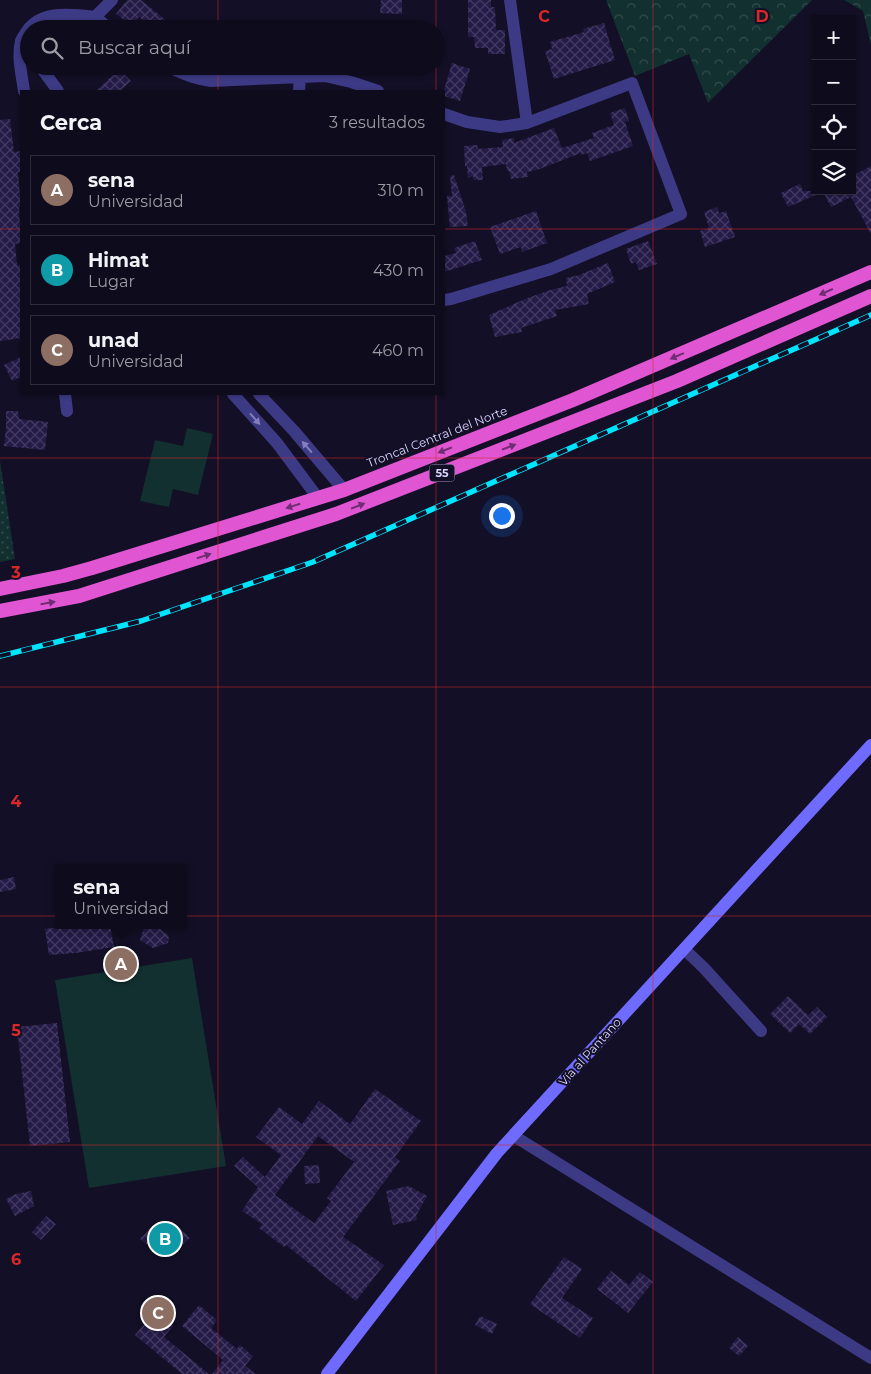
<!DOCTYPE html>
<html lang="es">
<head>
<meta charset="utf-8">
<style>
  body { margin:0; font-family:Montserrat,sans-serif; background:#1c1929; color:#f1f3f6 }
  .controls { position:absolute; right:15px; top:15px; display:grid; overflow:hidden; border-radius:0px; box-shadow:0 1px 4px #0004 }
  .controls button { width:45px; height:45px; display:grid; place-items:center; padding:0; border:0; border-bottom:1px solid #2e2b3b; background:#0e0b1c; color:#f1f3f6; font:25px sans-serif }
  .you { position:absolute; left:501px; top:515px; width:18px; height:18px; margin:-12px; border:4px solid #fff; border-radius:50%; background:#1a73e8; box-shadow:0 0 0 8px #1a73e833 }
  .badge { display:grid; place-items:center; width:32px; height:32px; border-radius:50%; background:#0b8043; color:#fff; font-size:16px; font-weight:700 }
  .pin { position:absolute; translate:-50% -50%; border:2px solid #fff; box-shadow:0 1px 5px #0006 }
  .popup { position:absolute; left:55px; top:864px; width:132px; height:65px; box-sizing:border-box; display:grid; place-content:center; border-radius:0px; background:#0e0b1c; filter:drop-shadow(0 1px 4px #0005); font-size:16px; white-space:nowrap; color:#9b9ba3 }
  .popup b { font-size:19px; color:#f1f3f6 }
  .popup::after { content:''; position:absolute; left:50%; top:100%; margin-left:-10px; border:10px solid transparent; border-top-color:#0e0b1c }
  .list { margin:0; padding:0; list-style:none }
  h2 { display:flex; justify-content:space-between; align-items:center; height:65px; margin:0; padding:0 20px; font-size:21px }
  h2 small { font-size:16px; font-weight:400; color:#9b9ba3 }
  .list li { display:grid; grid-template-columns:32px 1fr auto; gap:15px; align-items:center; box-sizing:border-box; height:70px; margin:0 10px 10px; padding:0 10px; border:1px solid #2e2b3b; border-radius:0px }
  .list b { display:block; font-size:19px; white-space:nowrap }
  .list p { margin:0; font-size:16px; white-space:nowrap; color:#9b9ba3 }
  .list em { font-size:16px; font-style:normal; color:#9b9ba3 }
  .icon { flex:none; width:28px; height:28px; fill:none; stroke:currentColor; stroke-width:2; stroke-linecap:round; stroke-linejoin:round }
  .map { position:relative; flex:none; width:871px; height:1374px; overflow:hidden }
  .search { position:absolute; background:#0e0b1c; box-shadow:0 1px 4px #0004; left:20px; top:20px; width:425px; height:55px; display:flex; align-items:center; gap:12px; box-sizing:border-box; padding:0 18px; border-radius:28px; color:#9b9ba3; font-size:19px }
  .panel { position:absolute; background:#0e0b1c; box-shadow:0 1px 4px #0004; left:20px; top:90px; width:425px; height:305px; border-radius:0px }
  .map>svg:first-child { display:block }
</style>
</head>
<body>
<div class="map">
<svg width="871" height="1374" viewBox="0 0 871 1374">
  <defs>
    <pattern id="grass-dots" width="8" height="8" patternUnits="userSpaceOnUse" patternTransform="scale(1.25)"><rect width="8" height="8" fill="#12302f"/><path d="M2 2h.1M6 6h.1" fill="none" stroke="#344d4e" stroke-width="1.8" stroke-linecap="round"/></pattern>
    <pattern id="forest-crowns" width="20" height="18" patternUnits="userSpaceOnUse" patternTransform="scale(1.25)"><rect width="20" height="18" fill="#12302f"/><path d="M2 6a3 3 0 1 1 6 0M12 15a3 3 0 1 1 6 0" fill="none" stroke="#344d4e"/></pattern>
    <pattern id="building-cross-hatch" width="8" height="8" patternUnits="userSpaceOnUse" patternTransform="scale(1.25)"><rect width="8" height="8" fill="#241b47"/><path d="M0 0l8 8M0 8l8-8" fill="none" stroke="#433b63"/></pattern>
  </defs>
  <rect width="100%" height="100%" fill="#130f26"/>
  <path fill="url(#grass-dots)" d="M0,461L15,559L0,562Z"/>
  <path fill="url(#forest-crowns)" d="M606,0H812L708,103L689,54L635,76Z
    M844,0H871V45L863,11Z"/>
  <path fill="#12302f" d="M187,428L213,434L198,495L173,489L169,507L140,501L155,440L183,446Z
    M192,958L226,1166L89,1188L55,980Z"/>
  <path fill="url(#building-cross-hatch)" fill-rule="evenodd" d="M127,0H141L167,21L161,29H154L139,17L132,26L116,14Z
    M381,0H402V14L380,13Z
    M468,0H491V7H495L496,30H505V54H488V48H475L474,37H468Z
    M604,23L615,60L554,79L545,51L552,49L550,42L584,32L583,29Z
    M452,63L470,69L460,101L444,96V90Z
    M119,69L131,81L120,91H96Z
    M625,108L629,121L625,122L633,146L590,161L587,153L581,155V153L537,170L527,172L528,177L511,179L509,171H507L506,164L482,167L483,180H474L473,176L468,178L467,166H465L464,146L477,145L478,149L503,147L502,140L514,138V143L554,128L562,148L594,138L592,133L614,125L610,113Z
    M10,119L14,152L21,151V172H18L21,207H19L21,243L15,244L17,265H21V338L0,341V120Z
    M871,166V234L851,197L831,207L823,192L788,207L781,193L800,184L803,191H852V176Z
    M454,175L466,212L468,226L450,227L447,196H452L450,176Z
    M717,207L719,213L726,211L735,237L705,247L700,231L709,228L704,212Z
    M536,211L547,243L522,252L521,247L500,254L490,227Z
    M475,241L482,260L444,272V256L456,253L454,248Z
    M648,241L657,264L639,270L636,262L631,264L626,249Z
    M608,263L615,282L587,294L589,304L555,310L557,316L521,328L522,332L495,337L489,315L525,299L550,290L567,286L566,278L579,275Z
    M21,357V377L12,381L4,365Z
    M6,411H18L19,419L48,422L45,450L4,446L6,427Z
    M14,877L16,889L0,892V880Z
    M69,925H110L114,947L76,953L49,955L45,929L69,926Z
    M151,925H155L169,936L168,943L153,948L140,940L144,927Z
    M788,996L808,1015L817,1007L827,1017L810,1034L799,1024L790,1033L770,1014Z
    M57,1023L70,1142L30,1146L17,1027Z
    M375,1089L421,1121L395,1157L400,1161L343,1237L384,1265L356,1301L286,1245L284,1247L259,1228L262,1224L242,1211L258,1187L234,1166L243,1157L265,1177L281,1155L256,1137L279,1107L302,1124L319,1101L350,1124ZM318,1136L354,1162L327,1198L331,1201L314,1223L275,1195Z
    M319,1165L320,1183L305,1184L304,1166Z
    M409,1186L427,1196L416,1216L417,1220L393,1225L386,1191Z
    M31,1191L34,1206L15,1216L6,1199L16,1194Z
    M46,1216L56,1224L41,1240L32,1232Z
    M176,1224L190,1238L175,1252L168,1246L160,1255L140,1239L152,1226Z
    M564,1257L582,1269L562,1298L593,1318L580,1338L530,1304Z
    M611,1271L629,1285L640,1272L653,1282L628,1313L597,1289Z
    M199,1305L217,1320L211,1328L237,1349L240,1345L253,1356L245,1366L256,1374H212L223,1360L182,1326Z
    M155,1311L173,1326L164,1337L209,1374H182L135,1335Z
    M480,1316L497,1324L492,1334L475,1325Z
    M738,1337L748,1346L739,1356L729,1348Z"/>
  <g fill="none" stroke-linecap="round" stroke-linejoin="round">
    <path stroke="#3d3a85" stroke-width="12" d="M510,0L527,123
      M95,17L110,29
      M40,66L58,91
      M167,66C182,74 195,79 211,81L325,76L351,82L378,91
      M24,91C22,76 17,57 21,41C22,38 25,34 27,31C41,10 73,14 95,17L112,0
      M299,91L300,77
      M444,114L467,122L500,127L527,123L632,83L681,214L551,269L451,299L444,300
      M65,394L67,411
      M233,394L277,443L318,498
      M259,394L294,431L344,490
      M684,949L704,968L761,1031
      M514,1136L871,1358"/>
    <path stroke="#6f6bff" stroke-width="12" d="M327,1374L497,1153L871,745"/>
    <path stroke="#e055d1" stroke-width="14" d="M0,589L63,576L92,568L344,490L573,400L871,272
      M0,611L79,596L336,514L677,381L871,296"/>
    <g stroke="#00e5ff" stroke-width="5.5">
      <path id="rail" d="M0,656L141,621L313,562L871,315"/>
    </g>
    <use href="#rail" stroke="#130f26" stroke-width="4" stroke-dasharray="11" stroke-linecap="butt"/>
  </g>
  <defs><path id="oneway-solid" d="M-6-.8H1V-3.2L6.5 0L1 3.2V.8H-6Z" transform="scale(1.25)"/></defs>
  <g fill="#6f2e73">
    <use href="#oneway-solid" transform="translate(826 292) rotate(156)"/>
    <use href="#oneway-solid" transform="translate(677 356) rotate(157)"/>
    <use href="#oneway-solid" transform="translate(509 447) rotate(-21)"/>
    <use href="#oneway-solid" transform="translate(445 450) rotate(159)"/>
    <use href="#oneway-solid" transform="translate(293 506) rotate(163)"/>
    <use href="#oneway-solid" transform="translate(358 506) rotate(-21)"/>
    <use href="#oneway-solid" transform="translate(204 556) rotate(-18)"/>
    <use href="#oneway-solid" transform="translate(48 603) rotate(-10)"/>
  </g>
  <g fill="#837fbc">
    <use href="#oneway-solid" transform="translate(255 419) rotate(48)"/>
    <use href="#oneway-solid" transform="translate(307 447) rotate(-131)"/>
  </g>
  <path fill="none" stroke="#d62828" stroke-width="1" stroke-opacity="0.55" d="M218,0V29M436,0V29M653,0V1374M218,66V91M436,66V91M0,229H21M444,229H871M218,394V1374M436,394V1374M0,458H871M0,687H871M0,916H871M0,1145H871"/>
  <g text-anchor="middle" stroke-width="4" stroke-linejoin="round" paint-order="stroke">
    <rect fill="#130f26" stroke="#9e99be" stroke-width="1" x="429.5" y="464.5" width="25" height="17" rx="4"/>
    <g font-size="11" font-weight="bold" fill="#d9d4ff">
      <text x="442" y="477">55</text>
    </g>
    <g font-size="12" fill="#d9d4ff" stroke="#130f26">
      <text transform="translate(437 437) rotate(-21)" y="4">Troncal Central del Norte</text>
      <text transform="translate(590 1052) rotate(-48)" y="4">Vía al Pantano</text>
    </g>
  </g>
  <g font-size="16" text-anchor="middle" font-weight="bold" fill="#d62828" stroke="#130f26" stroke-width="4" stroke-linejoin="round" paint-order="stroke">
    <text x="544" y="22">C</text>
    <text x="762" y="22">D</text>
    <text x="16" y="578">3</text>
    <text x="16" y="807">4</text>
    <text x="16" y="1036">5</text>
    <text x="16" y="1265">6</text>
  </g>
</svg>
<div class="controls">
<button>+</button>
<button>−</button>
<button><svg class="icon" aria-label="locate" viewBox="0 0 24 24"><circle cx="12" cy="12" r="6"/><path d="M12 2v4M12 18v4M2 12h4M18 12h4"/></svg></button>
<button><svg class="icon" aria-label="layers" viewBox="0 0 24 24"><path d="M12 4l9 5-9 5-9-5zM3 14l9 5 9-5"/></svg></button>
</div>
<div class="you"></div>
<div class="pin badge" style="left:121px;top:964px;background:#8d6e63">A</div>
<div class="popup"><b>sena</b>Universidad</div>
<div class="pin badge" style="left:165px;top:1239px;background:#0f9aa8">B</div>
<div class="pin badge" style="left:158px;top:1313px;background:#8d6e63">C</div>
<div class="search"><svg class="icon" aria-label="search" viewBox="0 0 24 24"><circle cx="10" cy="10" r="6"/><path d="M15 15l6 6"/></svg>Buscar aquí</div>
<section class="panel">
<h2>Cerca<small>3 resultados</small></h2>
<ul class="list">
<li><span class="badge" style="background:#8d6e63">A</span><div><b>sena</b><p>Universidad</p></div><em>310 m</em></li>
<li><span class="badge" style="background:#0f9aa8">B</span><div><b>Himat</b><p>Lugar</p></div><em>430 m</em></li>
<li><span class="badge" style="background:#8d6e63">C</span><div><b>unad</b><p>Universidad</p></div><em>460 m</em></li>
</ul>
</section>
</div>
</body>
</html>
